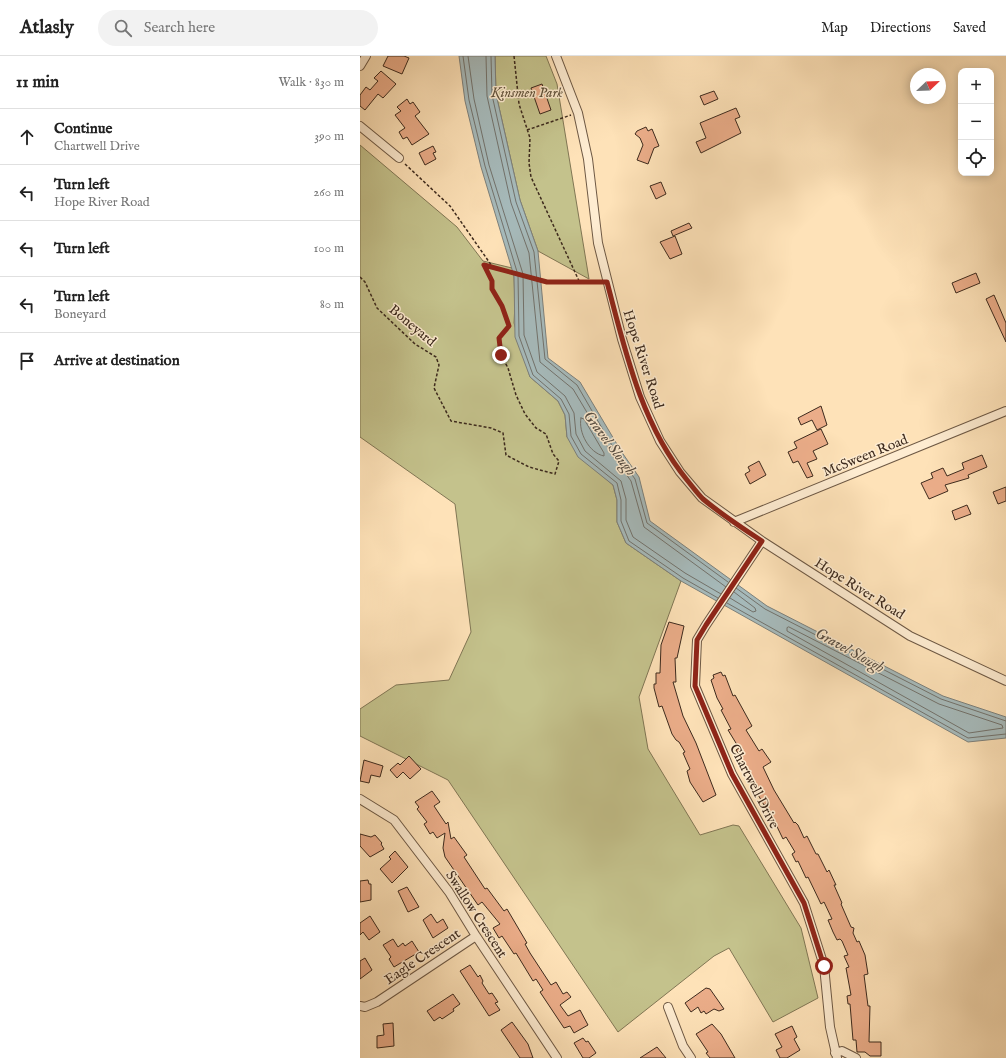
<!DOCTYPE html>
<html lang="en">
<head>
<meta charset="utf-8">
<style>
  body { margin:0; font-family:"IM FELL English",serif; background:#f2f2f2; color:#222 }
  .controls { position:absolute; right:12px; top:12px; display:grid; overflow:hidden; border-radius:8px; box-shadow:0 2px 10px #0003 }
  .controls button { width:36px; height:36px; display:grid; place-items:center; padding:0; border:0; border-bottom:1px solid #e0e0e0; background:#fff; color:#222; font:20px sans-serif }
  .compass { position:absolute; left:550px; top:12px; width:36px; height:36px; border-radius:50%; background:#fff; box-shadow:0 2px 10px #0003; rotate:67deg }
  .stop { position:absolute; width:12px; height:12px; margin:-9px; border:3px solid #8f2418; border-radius:50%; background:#fff }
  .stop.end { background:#8f2418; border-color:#fff; box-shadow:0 1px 4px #0008 }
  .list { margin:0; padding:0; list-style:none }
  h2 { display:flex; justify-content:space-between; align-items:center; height:52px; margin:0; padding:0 16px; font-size:17px }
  h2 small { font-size:13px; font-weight:400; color:#767676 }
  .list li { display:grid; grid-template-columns:26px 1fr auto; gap:12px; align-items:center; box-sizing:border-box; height:56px; padding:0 16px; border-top:1px solid #e0e0e0 }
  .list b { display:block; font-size:15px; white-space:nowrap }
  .list p { margin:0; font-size:13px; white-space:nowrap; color:#767676 }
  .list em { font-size:13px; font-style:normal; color:#767676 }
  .icon { flex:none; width:22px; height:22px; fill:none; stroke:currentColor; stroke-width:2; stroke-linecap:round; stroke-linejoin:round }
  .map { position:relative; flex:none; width:646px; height:1002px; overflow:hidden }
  header { display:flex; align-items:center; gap:24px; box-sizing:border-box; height:56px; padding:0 20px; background:#fff; border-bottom:1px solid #e0e0e0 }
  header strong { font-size:19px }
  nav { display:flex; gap:22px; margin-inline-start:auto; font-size:14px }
  .search { width:280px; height:36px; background:#f2f2f2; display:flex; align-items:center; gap:10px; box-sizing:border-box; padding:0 14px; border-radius:22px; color:#767676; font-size:15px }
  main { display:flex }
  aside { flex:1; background:#fff }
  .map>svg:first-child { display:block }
</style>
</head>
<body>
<header>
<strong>Atlasly</strong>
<div class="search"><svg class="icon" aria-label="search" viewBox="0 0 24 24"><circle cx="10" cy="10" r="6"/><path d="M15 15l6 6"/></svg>Search here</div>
<nav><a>Map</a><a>Directions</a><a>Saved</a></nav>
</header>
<main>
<aside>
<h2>11 min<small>Walk · 830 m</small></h2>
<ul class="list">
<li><svg class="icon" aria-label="ahead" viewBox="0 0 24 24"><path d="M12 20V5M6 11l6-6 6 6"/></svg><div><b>Continue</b><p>Chartwell Drive</p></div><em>390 m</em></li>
<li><svg class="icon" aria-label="left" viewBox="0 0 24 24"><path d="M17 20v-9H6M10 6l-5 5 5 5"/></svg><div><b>Turn left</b><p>Hope River Road</p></div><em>260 m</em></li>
<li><svg class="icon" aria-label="left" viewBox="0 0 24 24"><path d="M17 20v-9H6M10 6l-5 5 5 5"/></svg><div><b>Turn left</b></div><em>100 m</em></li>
<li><svg class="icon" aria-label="left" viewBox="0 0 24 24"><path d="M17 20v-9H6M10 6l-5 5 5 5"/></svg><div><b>Turn left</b><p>Boneyard</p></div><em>80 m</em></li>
<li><svg class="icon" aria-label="arrive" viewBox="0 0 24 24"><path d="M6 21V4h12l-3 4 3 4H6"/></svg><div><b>Arrive at destination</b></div></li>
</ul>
</aside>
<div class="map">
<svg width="646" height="1002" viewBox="0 0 646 1002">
  <rect width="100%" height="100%" fill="#fee2b8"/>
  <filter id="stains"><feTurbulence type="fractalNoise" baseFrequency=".005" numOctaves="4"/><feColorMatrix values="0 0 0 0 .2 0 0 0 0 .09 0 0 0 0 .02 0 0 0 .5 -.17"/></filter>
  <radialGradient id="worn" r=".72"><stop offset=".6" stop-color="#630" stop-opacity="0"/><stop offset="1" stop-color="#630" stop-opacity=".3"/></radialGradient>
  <path fill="#c4c28c" stroke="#807654" d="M135,0H186L197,28L229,223L178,195L160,144L136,38Z
    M0,89L97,171L123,205L152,212L154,220L155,248L154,267L170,321L198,345L205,359L207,381L239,417L253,429L257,444V466L266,487L321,525L279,641L288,693L340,779L373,769L379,770L441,872L458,942L413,966L369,892L354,900L258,976L88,724L0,680V653L36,629L89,624L111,576L95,448L0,381Z"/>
  <path fill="#a6babb" stroke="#7c807c" d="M99,0H135L136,38L160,144L178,195L188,302L220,326L261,395L279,421L290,465L407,550L583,640L646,661V682L608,686L321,525L266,487L257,466V444L253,429L218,401L207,381L205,359L198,345L170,321L155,281L154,220L121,111L105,45Z"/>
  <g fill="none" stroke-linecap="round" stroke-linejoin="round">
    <path stroke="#72726c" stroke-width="1" d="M103,0L109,44L125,110L158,219L159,280L173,319L201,343L209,358L211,380L221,398L257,427L261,444V465L269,485L323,522L358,542
      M108,0L114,43L129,109L163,218L164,279L177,316L205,340L214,357L216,378L225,395L261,425L266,443V464L273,481L325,517L361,538
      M126,0L127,40L151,147L169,197L180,306L213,333L253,400L271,425L284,471L366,531
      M131,0L132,39L156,146L174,196L185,303L217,329L257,398L275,423L287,467L368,526
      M221,362L224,363L244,397V400C229,397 218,376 221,362Z
      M376,532L405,553L581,643L646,665
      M370,542L393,556L396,555L395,552L374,536
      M367,547L608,682L646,678
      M429,571L579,648L642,669L643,672L609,677L427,575V572Z"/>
  </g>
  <path fill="#ebad89" stroke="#3d2a1d" d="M28,0H44L49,2L42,18L23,10Z
    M21,15L36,28L23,42L18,38L5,54L0,50V39L6,31L10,34L18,25L14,22Z
    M182,28L191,54L180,58L171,32Z
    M354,35L358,43L344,49L340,40Z
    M47,43L50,48L53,46L60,56L55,60L69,78L52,89L47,81L43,83L39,76L45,72L35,59L41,55L37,51Z
    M376,52L380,61L375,63L381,77L341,97L336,86L346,82L340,67Z
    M286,71L288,75L292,73L299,90L294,92L288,108L277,104L283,89L280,82L275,78L277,75Z
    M73,90L76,96L73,97L76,103L65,109L59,97Z
    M301,126L306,138L296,143L290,130Z
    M329,167L332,172L313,180L311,175Z
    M315,180L322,198L310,203L300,186Z
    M616,217L620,227L596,237L592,227Z
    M634,239L646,267V286L626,243Z
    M461,350L467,369L457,374L452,364L441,369L438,362Z
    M461,373L468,388L453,395L457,403L447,407L453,420L447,422L438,405L433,407L428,396L437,392L434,386Z
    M622,399L627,411L608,419L609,422L585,429L588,435L569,443L561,427L573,422L571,417L583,412L587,420L604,413L602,407Z
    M399,405L406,419L390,428L385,418L390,415L388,411Z
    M646,431V445L638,448L633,436Z
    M607,449L611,458L595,464L592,455Z
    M309,566L324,570L317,602H315L316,626H313L323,660L336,687L356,739L343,746L330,726L327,715L330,713L323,697L325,696L319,686L316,684L312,678L302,650L299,651L294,632V628H296V617H300L301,589Z
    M361,616L363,620L365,619L373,640L375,639L392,670L386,674L399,695L402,693L411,706L403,711L414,734L434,767L435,766L438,769L444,782L447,780L456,798H458L467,816L469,814L476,829H474L482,847L481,848L491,871L494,872L493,877L497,886L499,885L505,899L508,918L504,919L508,950H510L509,986H521V1000H510L505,996H497L496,984H493L490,948H488L487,940L491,939L486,912L489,911L484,900L488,899L482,885L480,883L477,884L473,876L468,864L472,863L464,846L461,848L448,821L446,822L438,805L436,806L432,798L435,796L426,781L423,783L406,748L404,749L397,737L393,726L394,725L388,713L387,714L382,706L383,705L376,694L379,692L368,674L371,673L361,654L363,653L357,642L351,624L354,622L353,619Z
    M49,700L61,713L50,723L43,716L37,722L30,714L38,707L40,709Z
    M4,704L23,710L20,721L11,719L9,727L0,725Z
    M72,735L80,746L74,750L86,768L88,766L91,783L94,781L107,799L104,801L125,833L127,832L144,855L147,853L167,887L165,888L170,897L191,929L196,926L203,938L207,936L211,941L200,949L208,960L220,954L228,969L214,977L210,970L204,972L180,936L183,934L176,923L173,925L156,897L154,898L142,880L139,882L133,872L140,868L122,846L118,849L85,801L83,792L85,777L77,782L73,776L70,778L64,768L67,766L57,753L59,751L55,746Z
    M0,778L11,781L15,779L22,787L21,788L24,793L10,801L0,790Z
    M35,795L48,811L32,827L20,813L31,803L29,801Z
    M8,824L9,828H11V844L0,846V825Z
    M47,831L59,851L48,856L38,835Z
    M71,858L77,867L83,863L88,872L73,882L63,864Z
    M10,860L20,876L9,884L3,876L0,879V867Z
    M33,883L38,891L43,887L45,890L52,885L59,896L34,911L29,903L31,901L23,889Z
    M5,902L12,914L0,923V905Z
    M110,909L118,921L120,919L123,925L122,927L129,938L132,937L138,946L135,947L140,954L129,960L100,915Z
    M346,932L350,933L364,953L359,955L354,953L346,958L344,955L341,957L338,951L331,956L325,947Z
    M93,938L100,948L93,953L94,955L82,963L80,961L74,965L67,955Z
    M152,966L168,988L173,1002H160L141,974Z
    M33,967L34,990L17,992V980L24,979L23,968Z
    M352,968L361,978L375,1002H350L346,997L348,996L336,978Z
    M432,970L437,981L434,983L440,994L427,1002H420L416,994L422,991L415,978Z
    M223,982L226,986L228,985L236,997L229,1002H223L214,987Z
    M297,991L306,1002H280Z"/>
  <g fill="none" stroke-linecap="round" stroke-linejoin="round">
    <g stroke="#6d5844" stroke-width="10">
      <path id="minor" d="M196,0L218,57L228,103L238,187L262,283L280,341L300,385L320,416L342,442L402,485L550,580L646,625
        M0,10L6,0
        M0,70L39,102
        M374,466L646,355
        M402,485L346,569L337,584L335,630L372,718L444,847L464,910L470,971L477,1002
        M0,743L34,764L89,836L116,880L197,1002
        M0,950L5,951L17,946L116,880
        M308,951L323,990L331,1002
        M475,997L482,995L496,1002"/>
    </g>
    <path stroke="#3d2a1d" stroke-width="1.5" stroke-dasharray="3 2" stroke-linecap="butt" d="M154,0L159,48L170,82L169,107L171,121L220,227
      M167,74L211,59
      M45,108L90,150L134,213L187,226H240
      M0,221L5,226L17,252L55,288L76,301L79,309L74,332L91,365L131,372L143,377L146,399L169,411L195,418L199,405L193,398L186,378L176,372L165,358L156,339L148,312L141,299L139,282L149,270L142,250L132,233V225L124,209L132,210"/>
    <use href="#minor" stroke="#feecd1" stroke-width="8"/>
  </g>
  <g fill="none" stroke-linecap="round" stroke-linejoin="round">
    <path stroke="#8f2418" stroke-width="5" d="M141,299L139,282L149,270L142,250L132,233V225L124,209L187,226H247C265,294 281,368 327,424C332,430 337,437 343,443C361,458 382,472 402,485L346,569L337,584L335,630L372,718L444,847L464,910"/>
  </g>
  <g text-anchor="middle" stroke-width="3" stroke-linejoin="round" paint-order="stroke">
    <g font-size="14" font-style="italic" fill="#5f5039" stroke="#feecd1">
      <text x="167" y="41">Kinsmen Park</text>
    </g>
    <g font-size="14" fill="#3d2a1d" stroke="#feecd1">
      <text transform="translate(53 269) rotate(40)" y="5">Boneyard</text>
      <text transform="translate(284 303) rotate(72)" y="5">Hope River Road</text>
      <text transform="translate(505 399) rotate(-22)" y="5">McSween Road</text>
      <text transform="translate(500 532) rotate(32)" y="5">Hope River Road</text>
      <text transform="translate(395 730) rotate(63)" y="5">Chartwell Drive</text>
      <text transform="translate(117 858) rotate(57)" y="5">Swallow Crescent</text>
      <text transform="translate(62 900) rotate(-34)" y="5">Eagle Crescent</text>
    </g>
    <g font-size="15" font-style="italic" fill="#574e44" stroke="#feecd1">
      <text transform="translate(250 387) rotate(53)" y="5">Gravel Slough</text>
      <text transform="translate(490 594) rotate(29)" y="5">Gravel Slough</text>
    </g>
  </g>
  <rect width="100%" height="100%" filter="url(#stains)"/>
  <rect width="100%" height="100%" fill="url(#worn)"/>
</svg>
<div class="controls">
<button>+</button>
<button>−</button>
<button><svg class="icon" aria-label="locate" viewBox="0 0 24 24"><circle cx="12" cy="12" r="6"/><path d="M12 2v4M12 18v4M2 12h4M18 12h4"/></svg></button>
</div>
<svg class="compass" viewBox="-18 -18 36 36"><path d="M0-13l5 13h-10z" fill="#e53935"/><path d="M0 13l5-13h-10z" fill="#767676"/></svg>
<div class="stop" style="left:464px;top:910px"></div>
<div class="stop end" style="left:141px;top:299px"></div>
</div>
</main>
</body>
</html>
